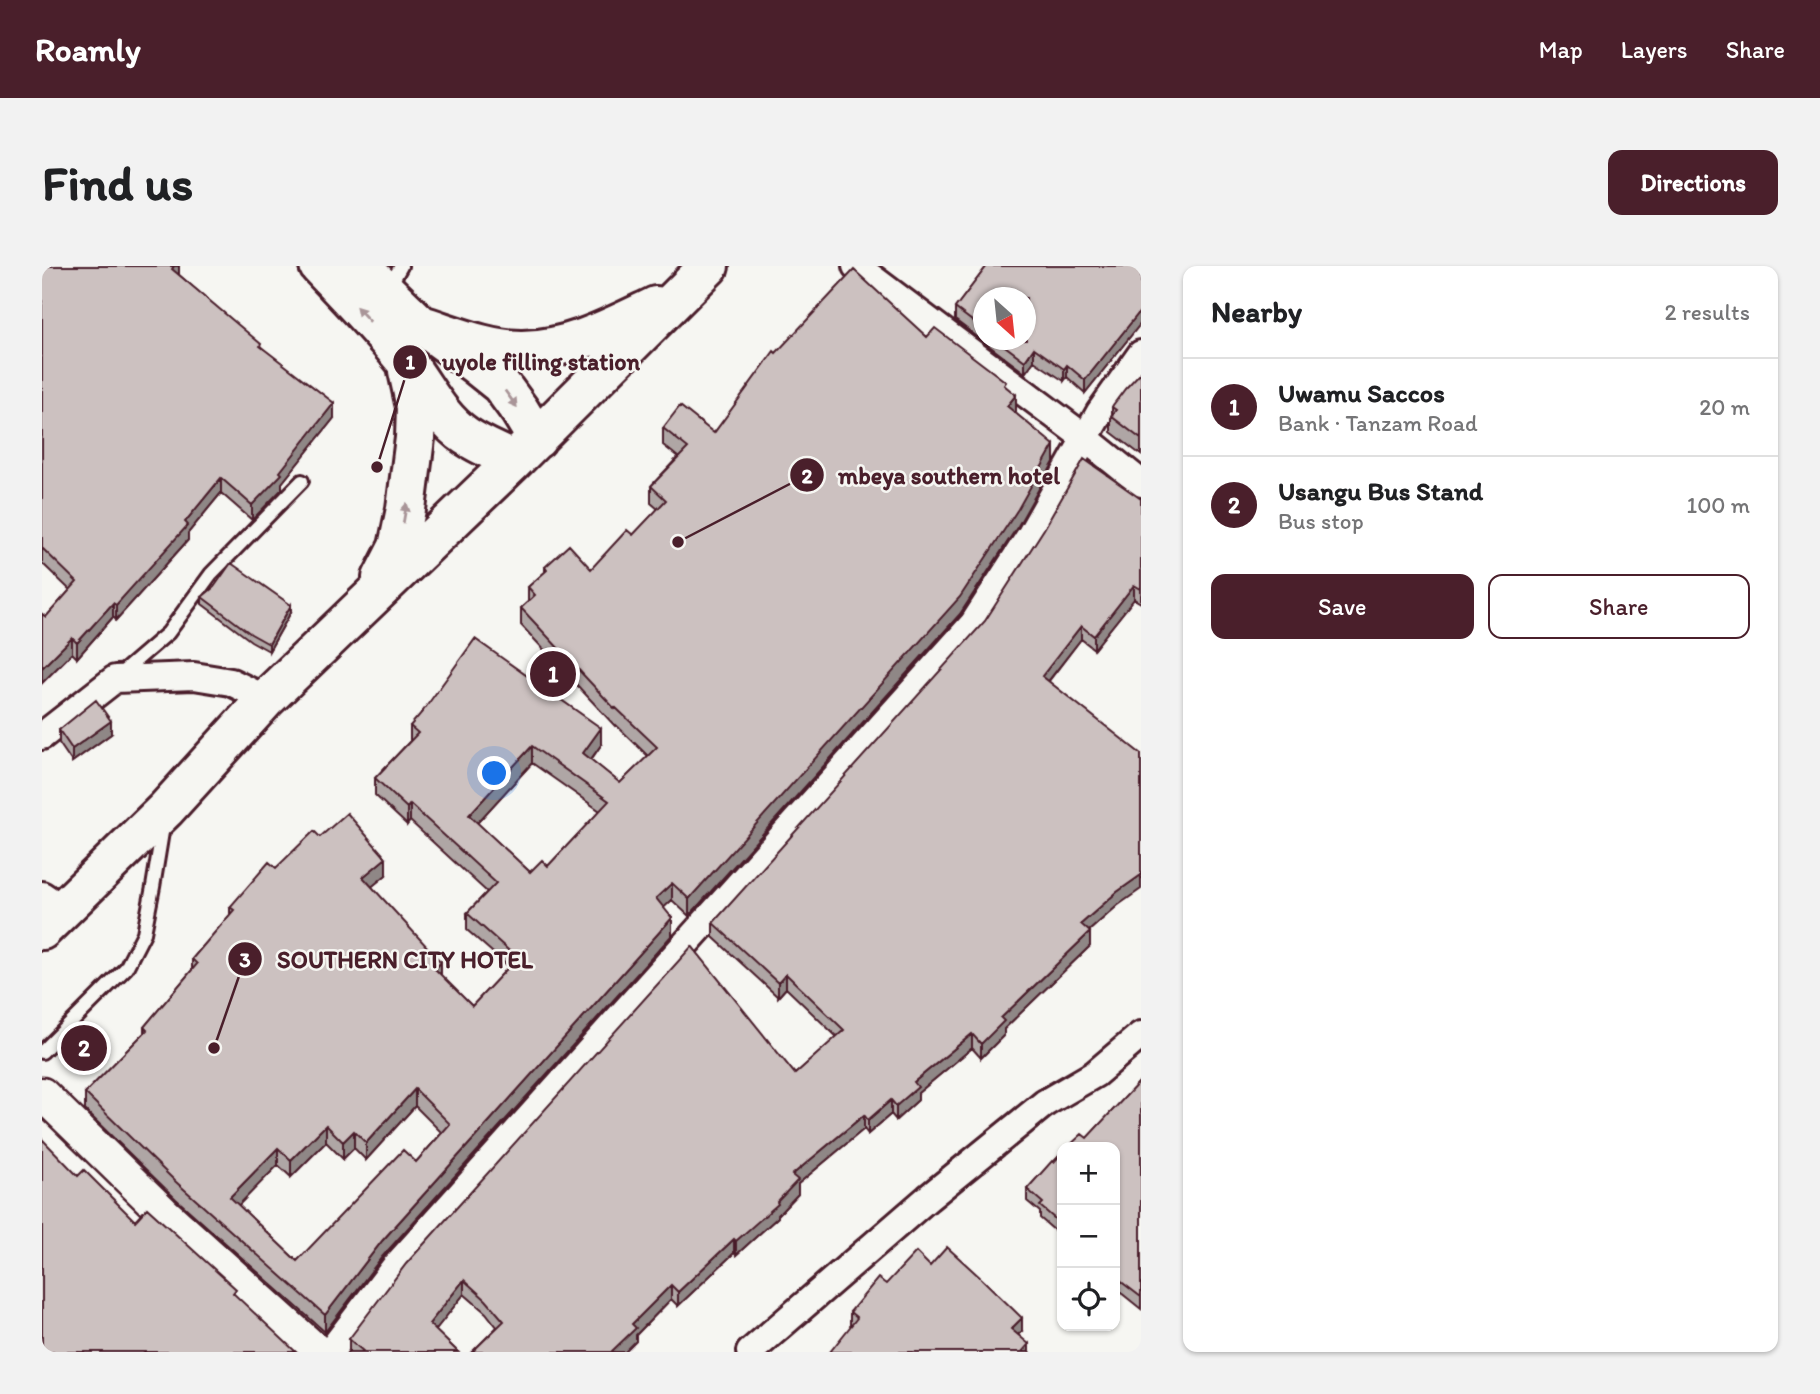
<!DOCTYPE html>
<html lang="en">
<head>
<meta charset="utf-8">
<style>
  body { margin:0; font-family:Itim,sans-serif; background:#f2f2f2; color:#202124 }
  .controls { position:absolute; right:21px; bottom:21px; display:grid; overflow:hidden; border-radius:14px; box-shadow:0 2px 5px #0004 }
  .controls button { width:63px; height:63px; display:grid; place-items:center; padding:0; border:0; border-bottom:2px solid #e0e0e0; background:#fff; color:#202124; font:35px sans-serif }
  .compass { position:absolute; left:931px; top:21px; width:63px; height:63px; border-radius:50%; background:#fff; box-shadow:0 2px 5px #0004; rotate:153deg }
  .you { position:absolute; left:453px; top:508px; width:24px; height:24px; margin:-18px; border:5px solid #fff; border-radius:50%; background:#1a73e8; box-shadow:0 0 0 10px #1a73e833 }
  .badge { display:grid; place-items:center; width:46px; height:46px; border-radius:50%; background:#4a1f2b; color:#fff; font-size:23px; font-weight:700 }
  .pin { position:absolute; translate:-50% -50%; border:4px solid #fff; box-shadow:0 2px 7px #0006 }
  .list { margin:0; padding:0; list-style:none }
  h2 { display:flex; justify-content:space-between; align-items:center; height:91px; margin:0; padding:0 28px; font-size:30px }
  h2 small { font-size:23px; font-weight:400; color:#757577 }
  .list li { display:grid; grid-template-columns:46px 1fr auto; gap:21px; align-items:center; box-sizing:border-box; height:98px; padding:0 28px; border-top:2px solid #e0e0e0 }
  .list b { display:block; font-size:26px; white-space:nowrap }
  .list p { margin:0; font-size:23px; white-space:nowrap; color:#757577 }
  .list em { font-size:23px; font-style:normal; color:#757577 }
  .actions { display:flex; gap:14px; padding:21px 28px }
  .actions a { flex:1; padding:16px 0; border:2px solid #4a1f2b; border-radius:14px; text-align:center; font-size:24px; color:#4a1f2b }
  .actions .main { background:#4a1f2b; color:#fff }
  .icon { flex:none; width:38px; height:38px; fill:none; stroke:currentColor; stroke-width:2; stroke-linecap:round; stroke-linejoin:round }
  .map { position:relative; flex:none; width:1099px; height:1086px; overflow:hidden; border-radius:14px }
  header { display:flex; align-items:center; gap:42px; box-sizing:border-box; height:98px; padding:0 35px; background:#4a1f2b; color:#fff }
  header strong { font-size:33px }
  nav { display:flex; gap:38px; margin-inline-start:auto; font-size:24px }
  .intro { display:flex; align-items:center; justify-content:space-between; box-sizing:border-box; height:168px; padding:0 42px }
  h1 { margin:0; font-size:49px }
  .button { padding:18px 32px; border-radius:14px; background:#4a1f2b; color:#fff; font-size:24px; font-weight:700 }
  main { display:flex; gap:42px; padding:0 42px }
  aside { flex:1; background:#fff; border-radius:14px; box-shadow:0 2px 5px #0004 }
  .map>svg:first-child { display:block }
</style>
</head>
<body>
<header>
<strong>Roamly</strong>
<nav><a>Map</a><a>Layers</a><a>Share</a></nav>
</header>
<div class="intro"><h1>Find us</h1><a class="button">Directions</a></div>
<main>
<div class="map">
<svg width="1099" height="1086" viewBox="0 0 1099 1086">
  <rect width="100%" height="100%" fill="#f6f6f2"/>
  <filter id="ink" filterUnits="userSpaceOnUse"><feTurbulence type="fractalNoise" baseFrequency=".0143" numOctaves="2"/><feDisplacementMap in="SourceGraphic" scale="14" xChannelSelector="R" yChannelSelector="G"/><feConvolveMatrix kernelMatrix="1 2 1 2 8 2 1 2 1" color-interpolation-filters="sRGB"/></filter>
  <g filter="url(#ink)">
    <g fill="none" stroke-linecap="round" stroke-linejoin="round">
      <g stroke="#4a1f2b" stroke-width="18">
        <path id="service" d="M347,21L359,0
          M76,410L126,367L169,308L260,215
          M0,786L84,702L102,667L111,621L121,560"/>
      </g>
      <g stroke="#4a1f2b" stroke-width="32">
        <path id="minor" d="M814,0L1043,172L1099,217
          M0,470L73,413L152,410L189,416L224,433
          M0,629L21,643
          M288,1086L352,1002L931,358L989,268L1058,146L1099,88
          M708,1086L886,932L1003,837L1053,808L1099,769"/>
      </g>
      <g stroke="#4a1f2b" stroke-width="37">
        <path id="tertiary" d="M0,828L121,946L276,1086"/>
      </g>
      <g stroke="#4a1f2b" stroke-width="44">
        <path id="trunk" d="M277,0C306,31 337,62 364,96C383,120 397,152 424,170C439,180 457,187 472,195
          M318,0L379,59L434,99L459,119L478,145L495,173
          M379,59C411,69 446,84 480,84C528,84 572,60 614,40
          M340,312L356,281L364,243L373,172L374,141L366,105
          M0,664L124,543L224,433L472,195L667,0"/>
      </g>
      <use href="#service" stroke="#f6f6f2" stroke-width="12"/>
      <use href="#minor" stroke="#f6f6f2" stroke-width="26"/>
      <use href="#tertiary" stroke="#f6f6f2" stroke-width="32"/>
      <use href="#trunk" stroke="#f6f6f2" stroke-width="38"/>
    </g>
    <path fill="#afa6a5" stroke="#4a1f2b" stroke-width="2" fill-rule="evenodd" d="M0,0H137L136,8L219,81L292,152L240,217V223L210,254L179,227L146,267V274L74,354L71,351L35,392L30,387L0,417V348L4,351L28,324L0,297Z
      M945,0H1099V57L1043,127L1025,111L1022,115L992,95L983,107L913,54V42ZM942,32H984V74H942Z
      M885,71L964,121L974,146L973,147L1012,196L976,260L918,348L647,650L630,634L621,641L630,669L340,991L283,1066L134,933L43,844V827L102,767V761L150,704V693L188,649V641L234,602L278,571L344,609L329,621L399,710L430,740L467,701L425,664V647L445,626L368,555L365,559L333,529V512L368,475V460L559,479L549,494L578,517L606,490L574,459L573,460L479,359V342L486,336V321L503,306V301L549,303L591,269L616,243L609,237V220L636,191L621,179V162L672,167L734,87ZM490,497L558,545L506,600L488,606L435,557ZM373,840L400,867L374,896L255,995L196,939L236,899L249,911L284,876L301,893L312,882L324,894Z
      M1099,106V189L1069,166V150L1070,148V141Z
      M1099,233V337L1092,333L1052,383L1039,373L1007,415L1075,640L1047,665L1048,680L962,763V769L939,792L930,782L876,827V834L854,854L849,848L826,868L822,863L756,918V928L736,949V951L694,989L692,987L636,1040L629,1033L594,1069V1075L583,1086H430L455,1061L444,1047L422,1028L393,1064L416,1086H307V1073L753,808L795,771L744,722L736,731L671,671V657Z
      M160,331L249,346L227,385L209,375L160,338Z
      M17,464L69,468L30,496L17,477Z
      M1099,814V1043L1073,1022V881L1045,872Z
      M1020,887V971L998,952V946L985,935V923Z
      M888,1000L980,1065L976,1068L987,1086L808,1059V1046L844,1018Z"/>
    <path fill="#8f8786" stroke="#4a1f2b" stroke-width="2" d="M132,0H137V8L130,17V3Z
      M1099,44V57L1043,127V114Z
      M992,82V95L983,107V95Z
      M1025,99V111L1022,115V103Z
      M974,129V146L965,157V140Z
      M292,137V152L240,217V223L210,254V239Z
      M1012,179V196L976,260L918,348L647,650V633Z
      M179,212V227L146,267V274L74,354V339Z
      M1092,319V333L1052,383V370Z
      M71,337V351L35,392V377Z
      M249,339V346L227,385V378Z
      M1039,360V373L1000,423V410Z
      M30,372V387L0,417V402Z
      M69,455V468L30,496V483Z
      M559,462V479L541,504V487Z
      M490,480V497L427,566V549Z
      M368,538V555L365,559V542Z
      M344,592V609L321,628V611Z
      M1099,609V623L1075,640L1039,672V658L1075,626Z
      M630,617V634L614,649V632Z
      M630,652V669L340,991L283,1066V1049L340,975Z
      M1048,666V680L962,763V769L939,792V778L959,752Z
      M399,696V713L393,703Z
      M744,708V722L736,731V717Z
      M930,768V782L876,827V834L854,854V840L872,816Z
      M373,823V840L324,894V877Z
      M849,834V848L826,868V854Z
      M822,849V863L756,918V928L736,949V951L694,989V975L735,936L750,909Z
      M284,859V876L249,911V894Z
      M312,865V882L301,893V876Z
      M236,882V899L188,948V931Z
      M692,973V987L636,1040V1026Z
      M422,1014V1028L387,1072V1058Z
      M629,1019V1033L594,1069V1075L583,1086H569L590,1058Z
      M980,1052V1065L969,1075V1063Z
      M987,1078V1086H980Z"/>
    <path fill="#ccc1c0" stroke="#4a1f2b" stroke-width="2" fill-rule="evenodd" d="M0,0H132L130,3L219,78L218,80L292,137L238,206L240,208L210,239L179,212L143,256L146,259L74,339L71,337L35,377L30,372L0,402V348L4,351L35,316L0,282Z
      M945,0H1099V44L1043,114L1025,99L1022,103L992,82L983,95L955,74H984V32H942V64L913,42Z
      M812,4L885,71L893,62L964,116L962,119L974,129L965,140L1012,179L976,243L918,331L647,633L630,617L614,632L630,652L340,975L283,1049L134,916L43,827L105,764L102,761L155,698L150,693L192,644L188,641L227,596L234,602L272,565L278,571L305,547L344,592L321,611L399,696L393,703L430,740L475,692L425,647L454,617L368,538L365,542L333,512L376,467L368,460L381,445L433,373L559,462L541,487L578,517L615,481L574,442L573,443L479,342L493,329L486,321L505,304L503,301L527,279L549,303L585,264L591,269L624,234L609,220L646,182L621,162L638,140L672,167L732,85L734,87ZM490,480L567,535L506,600L500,594L488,606L427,549ZM373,823L408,858L374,896L361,884L255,995L188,931L236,882L249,894L284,859L301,876L312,865L324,877Z
      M1099,106V173L1069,150L1074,144L1070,141L1071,139L1083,123Z
      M1042,193L1099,233V323L1092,319L1052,370L1039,360L1000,410L1099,488V609L1075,626L1039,658L1048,666L959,752L962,755L939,778L930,768L872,816L876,821L854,840L849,834L826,854L822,849L750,909L756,914L735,936L736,938L694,975L692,973L636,1026L629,1019L590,1058L594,1062L569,1086H430L462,1055L444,1034L422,1014L387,1058L416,1086H322L307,1073L364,998L650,680L753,808L802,764L744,708L736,717L671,657L943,355L1002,263Z
      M189,297L249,339L227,378L209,368L160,331L172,321Z
      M54,434L69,455L30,483L17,464Z
      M1099,814V1031L1073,1011V881H1026L1040,868L1045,872Z
      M0,873L36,910L42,904L93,955L105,942L194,1023L191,1027L254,1086H0Z
      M1020,887V959L998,940L1001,937L985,923L1010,895L1012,896Z
      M905,981L941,1014L980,1052L969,1063L987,1078L980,1086H788L815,1052L808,1046L836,1012L844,1018L874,986L888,1000Z"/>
    <defs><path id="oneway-solid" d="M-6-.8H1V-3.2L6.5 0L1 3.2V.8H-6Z" transform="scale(1.75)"/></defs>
    <g fill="#a99598">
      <use href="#oneway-solid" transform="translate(321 48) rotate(-133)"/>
      <use href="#oneway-solid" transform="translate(469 133) rotate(54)"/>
      <use href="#oneway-solid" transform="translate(363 247) rotate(-80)"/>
    </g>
  </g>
  <path fill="none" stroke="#4a1f2b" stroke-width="2.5" d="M335 201L368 96M636 276L765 209M172 782L203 693"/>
  <g fill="#4a1f2b" stroke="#f6f6f2" stroke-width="2.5">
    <circle cx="335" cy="201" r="7"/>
    <circle cx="636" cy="276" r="7"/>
    <circle cx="172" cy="782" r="7"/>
    <circle cx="368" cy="96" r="18"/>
    <circle cx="765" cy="209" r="18"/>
    <circle cx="203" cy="693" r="18"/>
  </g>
  <g font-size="21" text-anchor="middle" font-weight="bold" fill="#fff">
    <text x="368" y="103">1</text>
    <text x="765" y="217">2</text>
    <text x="203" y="701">3</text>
  </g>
  <g font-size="24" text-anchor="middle" font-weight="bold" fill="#4a1f2b" stroke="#f6f6f2" stroke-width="5" stroke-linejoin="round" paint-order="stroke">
    <text x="499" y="104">uyole filling station</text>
    <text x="907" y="218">mbeya southern hotel</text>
    <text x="363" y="702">SOUTHERN CITY HOTEL</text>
  </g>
</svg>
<div class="controls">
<button>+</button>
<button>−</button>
<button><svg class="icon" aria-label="locate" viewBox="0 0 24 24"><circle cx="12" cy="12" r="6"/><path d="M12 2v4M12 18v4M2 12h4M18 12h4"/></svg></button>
</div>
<svg class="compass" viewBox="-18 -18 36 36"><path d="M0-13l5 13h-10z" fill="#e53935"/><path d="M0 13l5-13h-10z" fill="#757577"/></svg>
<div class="you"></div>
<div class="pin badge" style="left:511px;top:408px">1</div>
<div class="pin badge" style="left:42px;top:782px">2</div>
</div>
<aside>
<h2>Nearby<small>2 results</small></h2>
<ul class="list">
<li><span class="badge">1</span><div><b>Uwamu Saccos</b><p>Bank · Tanzam Road</p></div><em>20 m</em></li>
<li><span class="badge">2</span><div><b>Usangu Bus Stand</b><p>Bus stop</p></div><em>100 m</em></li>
</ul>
<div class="actions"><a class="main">Save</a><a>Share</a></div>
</aside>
</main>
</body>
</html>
